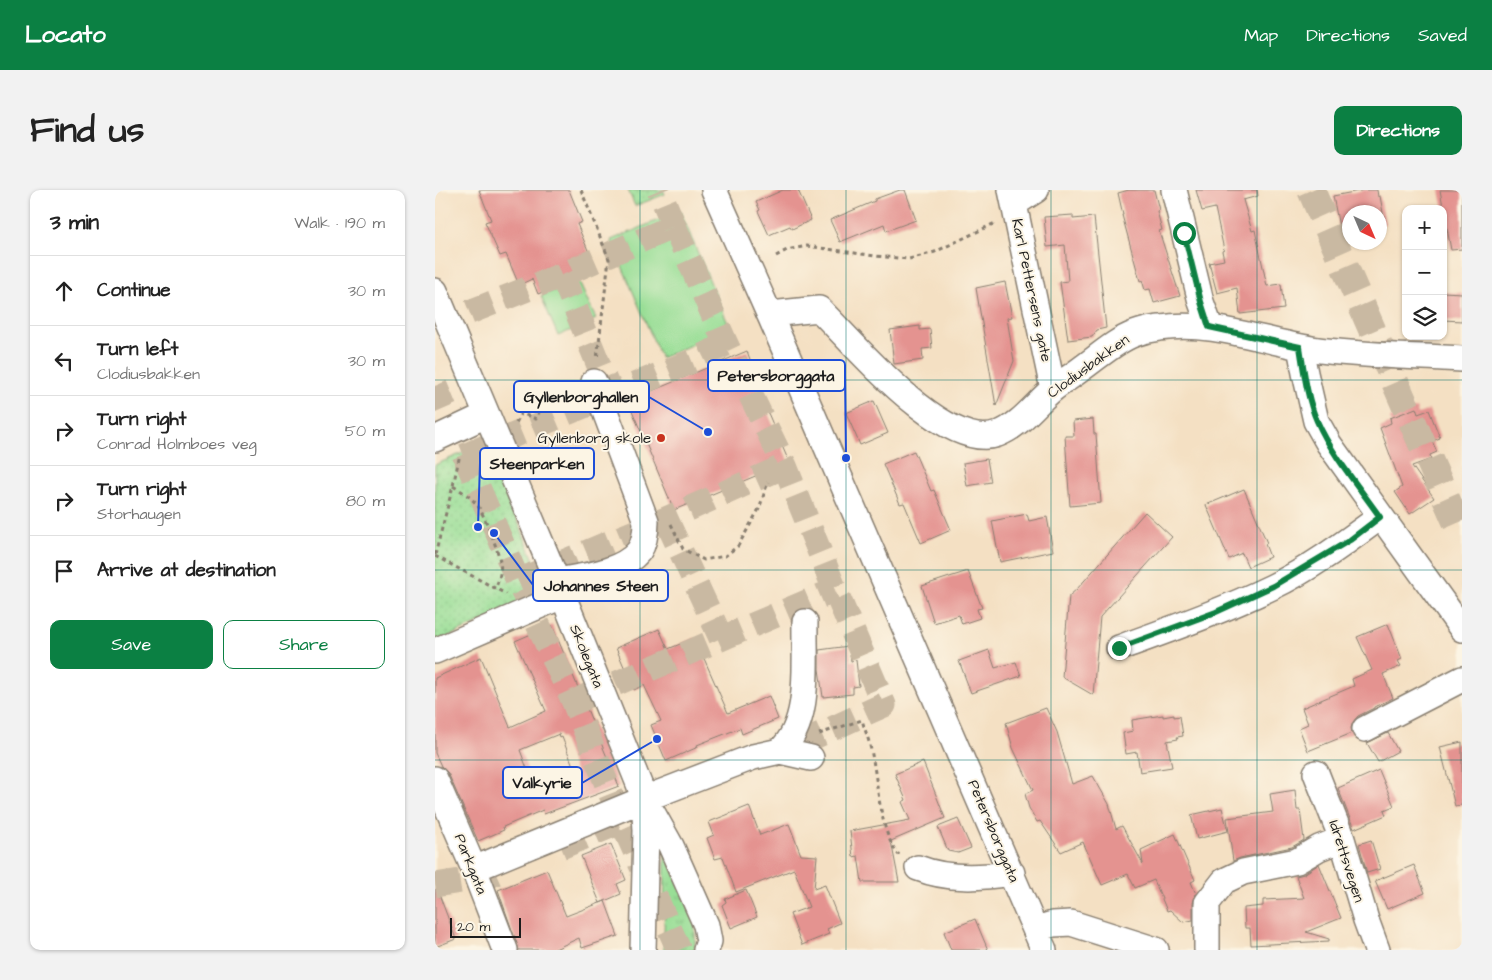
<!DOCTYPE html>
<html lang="en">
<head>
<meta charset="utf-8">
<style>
  body { margin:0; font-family:"Architects Daughter",sans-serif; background:#f2f2f2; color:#222 }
  .controls { position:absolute; right:15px; top:15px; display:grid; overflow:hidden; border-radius:10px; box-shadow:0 1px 4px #0004 }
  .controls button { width:45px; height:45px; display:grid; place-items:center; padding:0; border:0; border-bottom:1px solid #e0e0e0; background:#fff; color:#222; font:25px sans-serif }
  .compass { position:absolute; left:907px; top:15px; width:45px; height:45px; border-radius:50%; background:#fff; box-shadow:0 1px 4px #0004; rotate:136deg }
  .scale { position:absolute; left:15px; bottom:12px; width:71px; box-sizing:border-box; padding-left:5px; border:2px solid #1c1c1c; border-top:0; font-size:14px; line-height:18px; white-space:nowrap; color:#1c1c1c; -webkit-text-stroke:4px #fcf5e5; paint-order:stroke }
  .stop { position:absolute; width:15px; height:15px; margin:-11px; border:4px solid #0b8043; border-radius:50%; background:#fff }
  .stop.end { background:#0b8043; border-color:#fff; box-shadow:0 1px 5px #0008 }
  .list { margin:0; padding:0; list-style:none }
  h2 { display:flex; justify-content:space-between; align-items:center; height:65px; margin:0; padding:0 20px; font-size:21px }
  h2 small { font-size:16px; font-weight:400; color:#767676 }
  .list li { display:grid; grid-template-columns:32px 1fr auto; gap:15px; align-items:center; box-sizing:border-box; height:70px; padding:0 20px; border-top:1px solid #e0e0e0 }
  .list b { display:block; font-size:19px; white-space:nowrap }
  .list p { margin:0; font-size:16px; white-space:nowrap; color:#767676 }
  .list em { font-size:16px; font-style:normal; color:#767676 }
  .actions { display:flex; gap:10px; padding:15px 20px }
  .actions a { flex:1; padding:11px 0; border:1px solid #0b8043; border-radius:10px; text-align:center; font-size:18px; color:#0b8043 }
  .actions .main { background:#0b8043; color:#fff }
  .icon { flex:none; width:28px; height:28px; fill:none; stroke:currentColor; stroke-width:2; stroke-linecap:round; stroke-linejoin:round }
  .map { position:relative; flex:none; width:1027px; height:760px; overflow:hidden; border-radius:10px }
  header { display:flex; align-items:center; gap:30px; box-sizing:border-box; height:70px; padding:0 25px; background:#0b8043; color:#fff }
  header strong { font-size:24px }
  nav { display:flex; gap:28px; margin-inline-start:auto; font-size:18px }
  .intro { display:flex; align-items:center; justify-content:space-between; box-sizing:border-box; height:120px; padding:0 30px }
  h1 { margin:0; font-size:35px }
  .button { padding:12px 22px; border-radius:10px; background:#0b8043; color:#fff; font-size:18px; font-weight:700 }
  main { display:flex; gap:30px; padding:0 30px }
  aside { flex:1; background:#fff; border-radius:10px; box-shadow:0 1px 4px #0004 }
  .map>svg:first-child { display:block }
</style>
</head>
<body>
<header>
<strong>Locato</strong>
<nav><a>Map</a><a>Directions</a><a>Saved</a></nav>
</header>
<div class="intro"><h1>Find us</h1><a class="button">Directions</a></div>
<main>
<aside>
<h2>3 min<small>Walk · 190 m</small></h2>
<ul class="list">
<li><svg class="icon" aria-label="ahead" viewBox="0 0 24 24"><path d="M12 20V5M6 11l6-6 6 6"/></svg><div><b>Continue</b></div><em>30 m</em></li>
<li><svg class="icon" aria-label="left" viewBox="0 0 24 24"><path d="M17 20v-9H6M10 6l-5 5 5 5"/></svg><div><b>Turn left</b><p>Clodiusbakken</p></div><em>30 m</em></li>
<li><svg class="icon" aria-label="right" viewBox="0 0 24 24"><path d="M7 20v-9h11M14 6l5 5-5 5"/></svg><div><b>Turn right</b><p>Conrad Holmboes veg</p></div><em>50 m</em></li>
<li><svg class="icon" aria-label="right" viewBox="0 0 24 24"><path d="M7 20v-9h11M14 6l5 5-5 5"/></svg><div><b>Turn right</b><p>Storhaugen</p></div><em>80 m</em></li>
<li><svg class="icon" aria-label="arrive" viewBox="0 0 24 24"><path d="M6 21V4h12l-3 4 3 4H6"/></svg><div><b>Arrive at destination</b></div></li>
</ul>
<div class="actions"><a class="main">Save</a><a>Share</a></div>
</aside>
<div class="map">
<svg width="1027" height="760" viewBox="0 0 1027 760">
  <defs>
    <pattern id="grass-tufts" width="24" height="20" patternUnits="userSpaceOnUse" patternTransform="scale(1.25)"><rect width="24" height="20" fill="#99de96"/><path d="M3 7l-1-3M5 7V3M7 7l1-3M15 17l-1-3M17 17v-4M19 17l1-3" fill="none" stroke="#83be81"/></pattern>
    <pattern id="park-dots" width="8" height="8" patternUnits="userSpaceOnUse" patternTransform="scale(1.25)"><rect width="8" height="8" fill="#99de96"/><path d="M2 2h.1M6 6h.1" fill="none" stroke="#83be81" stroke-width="1.8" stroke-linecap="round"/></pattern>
  </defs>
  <rect width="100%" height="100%" fill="#fcf5e5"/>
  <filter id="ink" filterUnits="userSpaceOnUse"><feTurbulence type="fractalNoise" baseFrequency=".02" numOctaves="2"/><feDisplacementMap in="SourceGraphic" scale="10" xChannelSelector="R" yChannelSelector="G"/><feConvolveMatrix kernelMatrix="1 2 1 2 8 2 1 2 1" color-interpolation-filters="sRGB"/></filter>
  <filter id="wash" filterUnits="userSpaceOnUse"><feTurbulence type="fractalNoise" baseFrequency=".0096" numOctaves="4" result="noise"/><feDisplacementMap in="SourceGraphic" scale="20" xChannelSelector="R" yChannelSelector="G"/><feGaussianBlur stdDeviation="1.12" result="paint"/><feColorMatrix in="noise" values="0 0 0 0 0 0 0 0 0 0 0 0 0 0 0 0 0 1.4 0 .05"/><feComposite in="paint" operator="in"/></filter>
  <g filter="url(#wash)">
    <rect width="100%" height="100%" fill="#f4e0c3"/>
    <path fill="url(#grass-tufts)" stroke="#5a7d59" d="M230,661L260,731V758L258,760H229Z"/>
    <path fill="url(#park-dots)" stroke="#5a7d59" d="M193,0H228L230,4L200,16Z
      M32,261C45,261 51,263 59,274L111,399L109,405L0,452V275Z"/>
    <path fill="#99de96" stroke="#5a7d59" d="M245,21L295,138L226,168L176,50Z
      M143,90L161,129L123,146L106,106Z"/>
    <g id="blocks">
      <path fill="#e49390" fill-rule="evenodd" d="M44,0H134L147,32L142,34L160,77L145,83L146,85L103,104L97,89L84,95L71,64L65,66L50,32L56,30Z
        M348,0H363L376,30L357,39L355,36L334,45L323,21L325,20L321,12Z
        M465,0H470L481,30L451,41L449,34L405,52L395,30L440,11V9Z
        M694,0H719L724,20L722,21L727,40L724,41L745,106L719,113L715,99L710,100L707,90L705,91L687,25H688L683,3Z
        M761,0H822L823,6L808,10L817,41L820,40L832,96L846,94L849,119L805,124L802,98L782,103L774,73L789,70L787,61L789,60L780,18L767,21Z
        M929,0H942L943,7L945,6L950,34L944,35V22H914V40L905,42L898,6Z
        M1005,0H1027V59L1016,60Z
        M638,25V29L659,27L671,138L662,140L657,147L633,150L625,92L633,91L630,55L612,57L609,27Z
        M570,92L577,127L572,128L579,171L561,216L541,98Z
        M1008,102L1027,103V131L1008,130Z
        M485,136V140L495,139L497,158L487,159L488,170L459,174L455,140Z
        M312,161L317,175L321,173L328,191L321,195L354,272L239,320L193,211Z
        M439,211L453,243L425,255L411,223Z
        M981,218L983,224L994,220L1005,248L997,251L1002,262L995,265L996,269L977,276L999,308L975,324L960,302L967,297L945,238L956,233L955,228Z
        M658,229L659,244H661L666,313L635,316L630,246H639L638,231Z
        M479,261L496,301L499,300L516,340L486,353L469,313L465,314L448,274Z
        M552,269L556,292L532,296L528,273Z
        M809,299L832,353L830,354L835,367L813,377L807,363L794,369L771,315Z
        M710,322L737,347L665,427L658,505L627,487L634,406L642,399Z
        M592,324L594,331L612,327L618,361L565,372L557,331Z
        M533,381L547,418L542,419L545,428L527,434L524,425L499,433L487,396Z
        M953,434L967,469L963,471L966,476L948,484L958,508L939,517V518L923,526L918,532L916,538L917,543L873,561L864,538L873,534L867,518L919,496L917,489L937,480L922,447Z
        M117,435L184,596L109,624L108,620L68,637L69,640L43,651L13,583L6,576L0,563V488L46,467L75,537L111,521L80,451ZM124,544L125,548L127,547L140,581L99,597L85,560Z
        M224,439L233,459L260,448L293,523L334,506L343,529L307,544L305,538L262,555L263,557L231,571L216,535L226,531L209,495L199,500L181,458Z
        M414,456L416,471L421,470L424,496L418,497V504L388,507L384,479V460Z
        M554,460L560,478L581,472L586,486L536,503L524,471Z
        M611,518L622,542L637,594L658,586L674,614L681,639L687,636L708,674L706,660L740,644L760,690L756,692L761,704L758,713V730L748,732L735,720L732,721L719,690L700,698L693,684L667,695L648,652L626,662L605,631L602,632L594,618L590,604L598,600L578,558L571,533Z
        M728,525V527L739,525V527L745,526L748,546L742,547L743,549L732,551L737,577L705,582L702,562L691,564L688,543L698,541L697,530Z
        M953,543L963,561L943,572L932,553Z
        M1027,552V615L1020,616L1005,557Z
        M488,572L510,628L456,651L464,692H427L423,666L418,667L415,641L475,630L467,612L471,610L460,584Z
        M944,580L959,616L949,620L951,625L919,639L903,598Z
        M860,600L862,620H865L869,650L857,657L805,668L798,671L792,628L838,622L835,604Z
        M314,616L325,645L354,634L366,665L382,666L379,699L390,695L405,733L392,739L394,744L367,755L355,724L374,717L359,679L301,702L288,667L280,669L272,648L279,645L274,632Z
        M787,618L793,641L762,649L756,625Z
        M523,629L536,658L523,663L513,661L503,637Z
        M936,650L945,679L932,683L924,654Z
        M176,654L191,690L182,694L186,704L165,713L146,666Z
        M884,674L906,728L871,742L894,749V751L816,755L815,738H810L809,718L828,716V710L869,708L861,686L869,684Z
        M979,675L990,703L952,719L940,691Z
        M112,680L131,726L170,711L183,746L147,758L144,748L118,760H84L63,700Z
        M2,699L21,749L0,757V700Z
        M311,700L322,727L296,738L287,715L291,712L290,709Z
        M540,729L553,760H516L509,742Z"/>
    </g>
  </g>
  <g filter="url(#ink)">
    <use href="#blocks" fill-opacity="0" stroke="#887e70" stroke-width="1"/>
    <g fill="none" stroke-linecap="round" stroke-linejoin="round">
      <path stroke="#c9b9a2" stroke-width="25" stroke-dasharray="25 12" stroke-linecap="butt" d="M239,36L291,154L350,276L400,400L449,515L337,566
        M127,85L176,205
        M0,136L127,85L239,36L224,0
        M0,196L83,391L139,512L187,632L244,760
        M29,266L257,171L291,154
        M231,329L286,448
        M83,391L231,329L350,276
        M147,508L400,400
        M126,657L223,616
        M0,695L52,687L63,682"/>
      <path stroke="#c9b9a2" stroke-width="28" stroke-dasharray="28 14" stroke-linecap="butt" d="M876,0L1027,345"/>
      <g stroke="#887e70" stroke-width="28">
        <path id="minor" d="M279,0L336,128L609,760
          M576,0L618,199
          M739,0L766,112L775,137
          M579,14L601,0
          M0,101L122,391L204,594L209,609L211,640L208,760
          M336,128L345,123L384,119C419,153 510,264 563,244C586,235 600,214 618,199C627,192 637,186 646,179C662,168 680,151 699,144C707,141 716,139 725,138C777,130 826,151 877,159C926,166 977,166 1027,169
          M865,157L870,183L881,231L894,254L1027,439
          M0,249L51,225
          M122,391C148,386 186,383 204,361C210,352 211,341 211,331L159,192
          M684,458C736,439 787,421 837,397C875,379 911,352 945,327
          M0,461L127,406
          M930,539L1027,489
          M345,561C377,532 369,472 370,432
          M881,583L907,649L931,730L942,760
          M0,589L39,679L70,760
          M212,613L236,656L271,735L274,751L271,760
          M483,678C513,690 546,688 577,683
          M39,679L209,609L318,567L345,561L376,568
          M601,739L618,734L636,733L721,760
          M772,760V713L789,691L808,682L862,671L884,658L907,649"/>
      </g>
      <path stroke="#887e70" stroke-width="3" stroke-dasharray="4 4" stroke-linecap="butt" d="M146,0L174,69L162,169
        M341,66L352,60L372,56L440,66L474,69L500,62L560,33
        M81,233L86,223L101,229L108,213L137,201
        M18,296C28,302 36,307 43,316C50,327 63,359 65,372C67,381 64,390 60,399
        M236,334L248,359L269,370L290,366L303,356L324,319L333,292
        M0,365L18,296L25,264
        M0,366L71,404
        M384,544L427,530C430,540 434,550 436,560C443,590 444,643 464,665"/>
      <use href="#minor" stroke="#fff" stroke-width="25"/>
    </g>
  </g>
  <g fill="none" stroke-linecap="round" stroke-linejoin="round" filter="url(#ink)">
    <path stroke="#0b8043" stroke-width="6" d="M684,458L781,422L838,396L915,350L945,327C924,297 897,265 882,231C872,209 869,181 865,157L774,137L766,112L749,43"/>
  </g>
  <path fill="none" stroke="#0f766e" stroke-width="1" stroke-opacity="0.55" d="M205,0V760M411,0V760M616,0V760M822,0V760M0,190H1027M0,380H1027M0,570H1027"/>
  <circle fill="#c8321e" stroke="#fcf5e5" stroke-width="2" cx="226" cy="248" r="5"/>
  <g text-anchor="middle" stroke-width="4" stroke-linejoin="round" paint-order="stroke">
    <g font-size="15" fill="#1c1c1c" stroke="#fcf5e5">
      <text transform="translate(597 100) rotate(78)" y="5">Karl Pettersens gate</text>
      <text transform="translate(653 176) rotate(-36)" y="5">Clodiusbakken</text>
      <text transform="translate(152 466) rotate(68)" y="5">Skolegata</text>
      <text transform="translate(559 641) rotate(67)" y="5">Petersborggata</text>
      <text transform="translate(912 671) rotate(72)" y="5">Idrettsvegen</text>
      <text transform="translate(36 674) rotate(68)" y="5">Parkgata</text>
    </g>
    <g font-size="15" fill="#1c1c1c" stroke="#fcf5e5" text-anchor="end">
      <text x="216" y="253">Gyllenborg skole</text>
    </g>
  </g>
  <path fill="none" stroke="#1d4ed8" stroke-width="2" d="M411 268L410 185M273 242L214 207M43 337L45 273M59 343L98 395M222 549L147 593"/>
  <g fill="#1d4ed8" stroke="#fcf5e5" stroke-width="2">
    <circle cx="411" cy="268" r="5"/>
    <circle cx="273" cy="242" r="5"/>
    <circle cx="43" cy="337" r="5"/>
    <circle cx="59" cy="343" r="5"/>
    <circle cx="222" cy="549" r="5"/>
  </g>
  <g fill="#fcf5e5" stroke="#1d4ed8" stroke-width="2">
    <rect x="273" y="170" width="137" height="31" rx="5"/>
    <rect x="79" y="191" width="135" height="31" rx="5"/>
    <rect x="45" y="258" width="114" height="31" rx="5"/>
    <rect x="98" y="380" width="135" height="31" rx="5"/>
    <rect x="68" y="577" width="79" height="31" rx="5"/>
  </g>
  <g font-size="16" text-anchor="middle" font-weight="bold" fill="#1c1c1c">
    <text x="341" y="191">Petersborggata</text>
    <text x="146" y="212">Gyllenborghallen</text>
    <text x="102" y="279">Steenparken</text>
    <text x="166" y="401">Johannes Steen</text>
    <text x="107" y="598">Valkyrie</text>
  </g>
</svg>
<div class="controls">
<button>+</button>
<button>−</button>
<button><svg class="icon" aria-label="layers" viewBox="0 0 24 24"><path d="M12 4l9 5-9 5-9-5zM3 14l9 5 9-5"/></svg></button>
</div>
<svg class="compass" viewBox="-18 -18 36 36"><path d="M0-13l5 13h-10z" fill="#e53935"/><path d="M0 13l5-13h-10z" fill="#767676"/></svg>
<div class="scale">20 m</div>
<div class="stop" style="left:749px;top:43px"></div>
<div class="stop end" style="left:684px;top:458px"></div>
</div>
</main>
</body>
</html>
